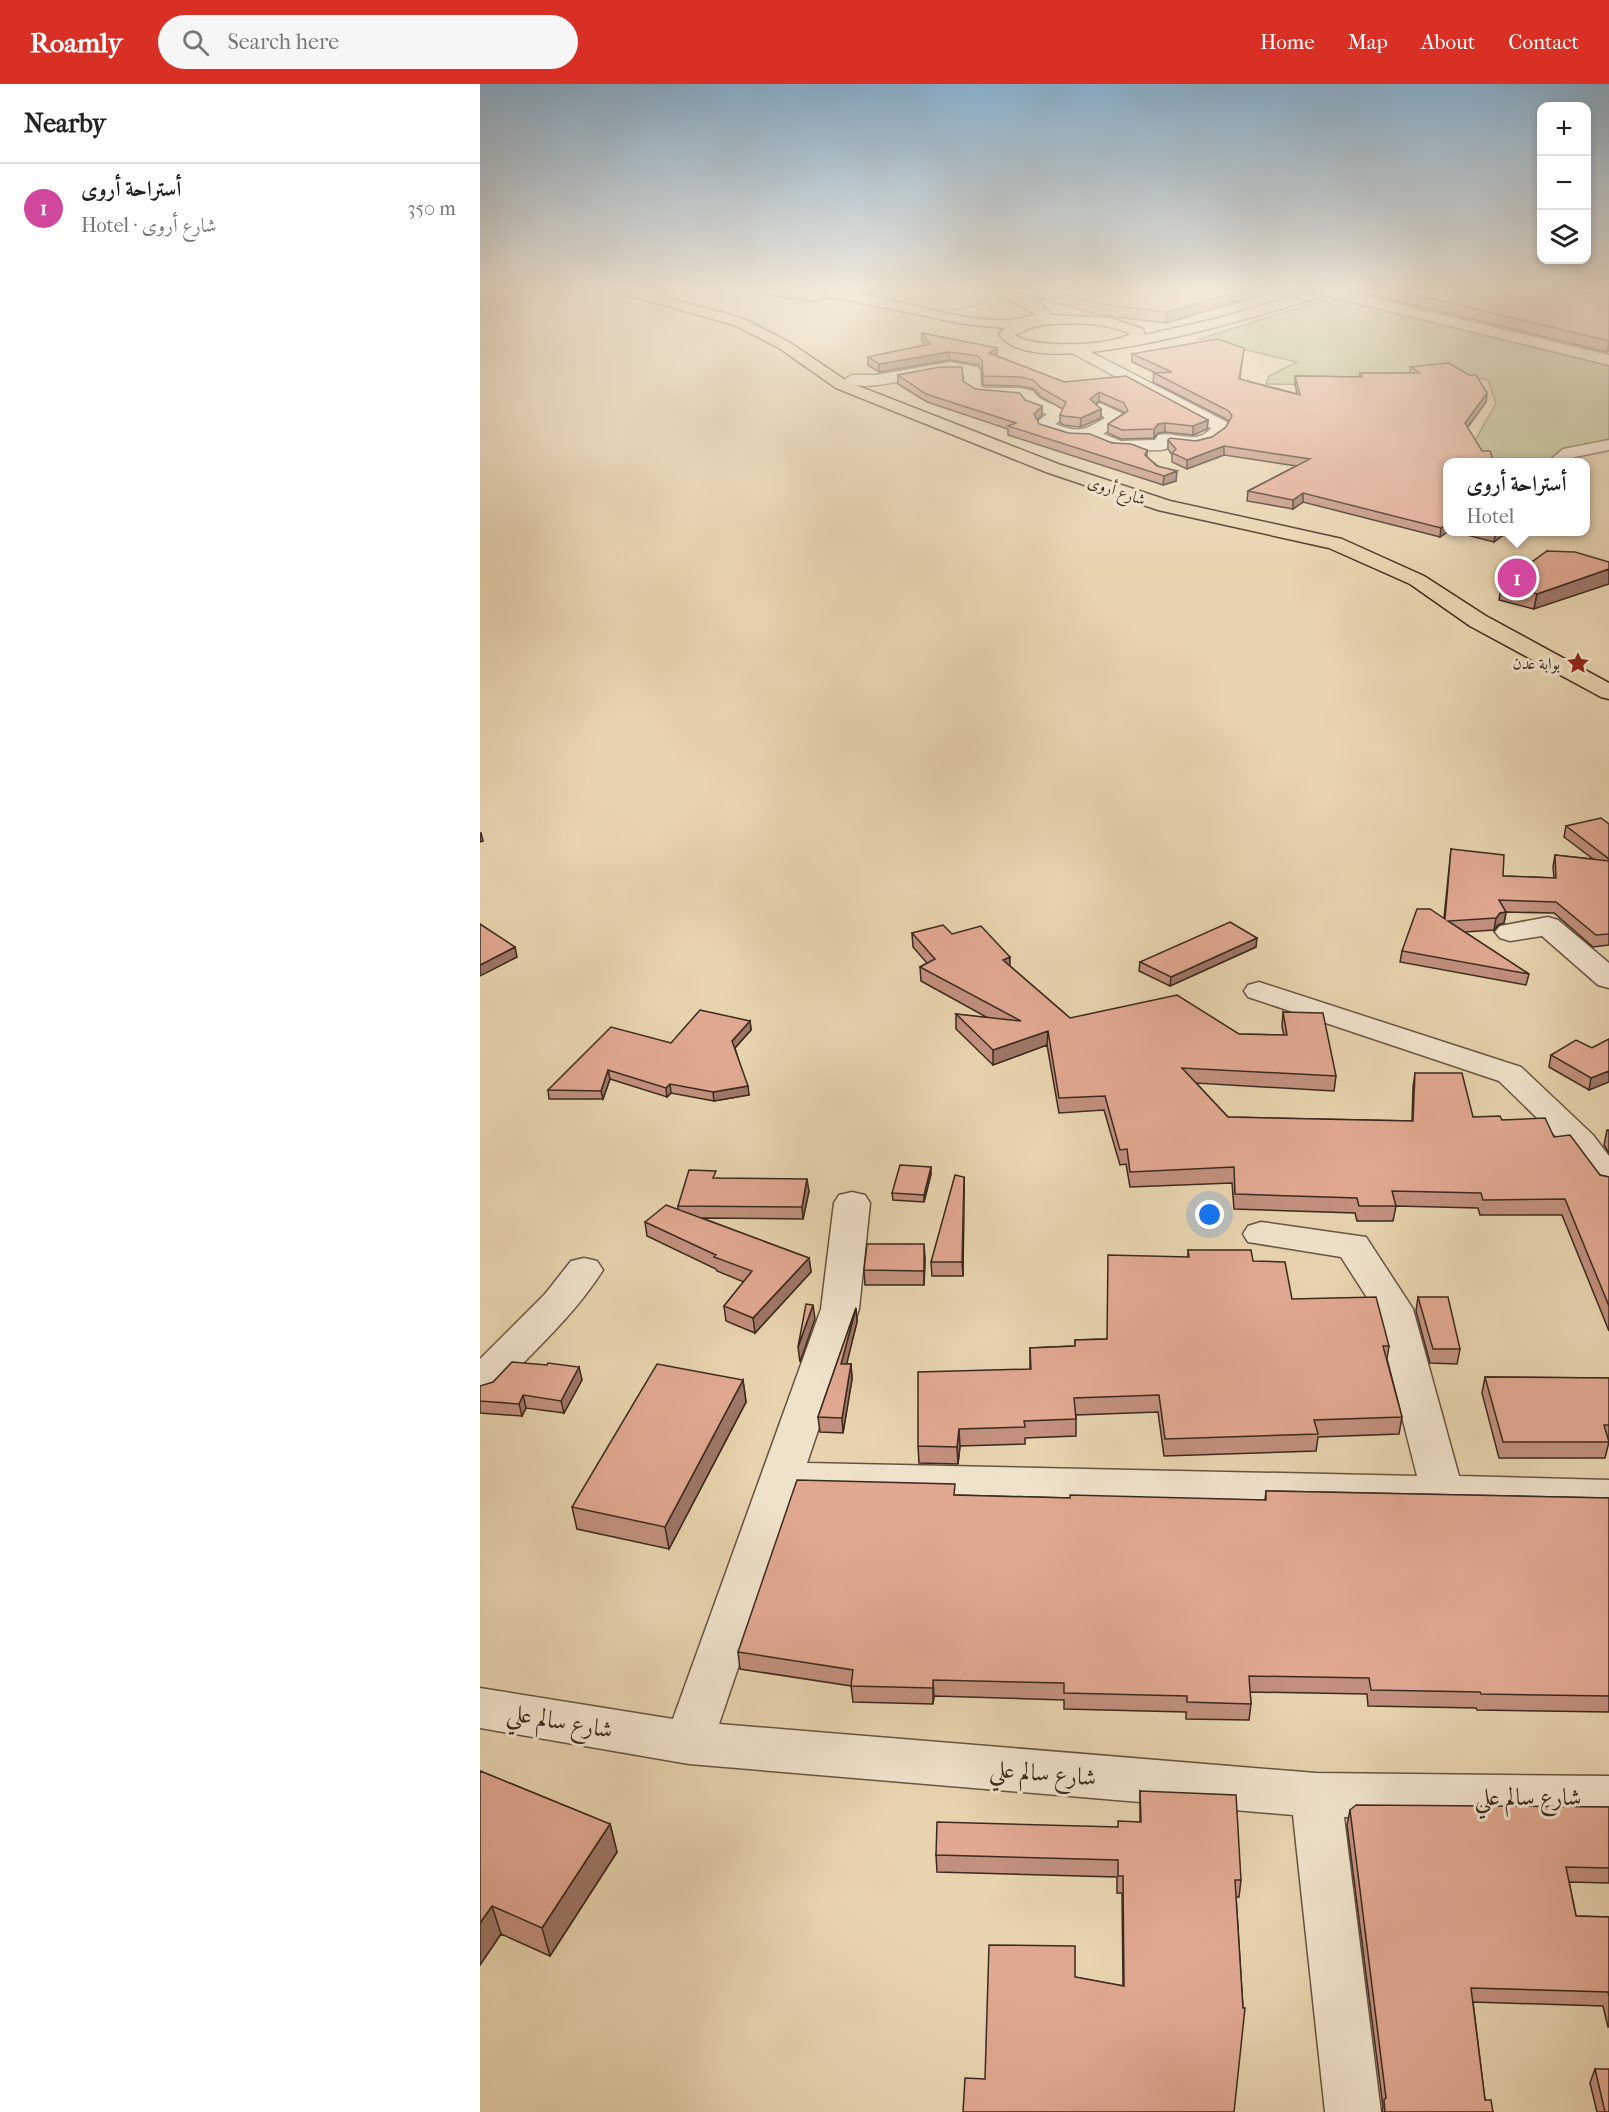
<!DOCTYPE html>
<html lang="en">
<head>
<meta charset="utf-8">
<style>
  body { margin:0; font-family:"IM FELL French Canon",Amiri,serif; background:#f6f6f6; color:#222 }
  .controls { position:absolute; right:18px; top:18px; display:grid; overflow:hidden; border-radius:12px; box-shadow:0 3px 9px #0003 }
  .controls button { width:54px; height:54px; display:grid; place-items:center; padding:0; border:0; border-bottom:2px solid #e0e0e0; background:#fff; color:#222; font:30px sans-serif }
  .you { position:absolute; left:730px; top:1131px; width:21px; height:21px; margin:-15px; border:4px solid #fff; border-radius:50%; background:#1a73e8; box-shadow:0 0 0 9px #1a73e833 }
  .badge { display:grid; place-items:center; width:39px; height:39px; border-radius:50%; background:#d93025; color:#fff; font-size:20px; font-weight:700 }
  .pin { position:absolute; translate:-50% -50%; border:3px solid #fff; box-shadow:0 2px 6px #0006 }
  .popup { position:absolute; left:963px; top:374px; width:147px; height:78px; box-sizing:border-box; display:grid; place-content:center; border-radius:12px; background:#fff; filter:drop-shadow(0 2px 4px #0005); font-size:20px; white-space:nowrap; color:#767676 }
  .popup b { font-size:22px; color:#222 }
  .popup::after { content:''; position:absolute; left:50%; top:100%; margin-left:-12px; border:12px solid transparent; border-top-color:#fff }
  .list { margin:0; padding:0; list-style:none }
  h2 { display:flex; justify-content:space-between; align-items:center; height:78px; margin:0; padding:0 24px; font-size:26px }
  h2 small { font-size:20px; font-weight:400; color:#767676 }
  .list li { display:grid; grid-template-columns:39px 1fr auto; gap:18px; align-items:center; box-sizing:border-box; height:90px; padding:0 24px; border-top:2px solid #e0e0e0 }
  .list b { display:block; font-size:22px; white-space:nowrap }
  .list p { margin:0; font-size:20px; white-space:nowrap; color:#767676 }
  .list em { font-size:20px; font-style:normal; color:#767676 }
  .icon { flex:none; width:33px; height:33px; fill:none; stroke:currentColor; stroke-width:2; stroke-linecap:round; stroke-linejoin:round }
  .map { position:relative; flex:none; width:1129px; height:2028px; overflow:hidden }
  header { display:flex; align-items:center; gap:36px; box-sizing:border-box; height:84px; padding:0 30px; background:#d93025; color:#fff }
  header strong { font-size:28px }
  nav { display:flex; gap:33px; margin-inline-start:auto; font-size:21px }
  .search { width:420px; height:54px; background:#f6f6f6; display:flex; align-items:center; gap:15px; box-sizing:border-box; padding:0 21px; border-radius:33px; color:#767676; font-size:22px }
  main { display:flex }
  aside { flex:1; background:#fff }
  .map>svg:first-child { display:block }
</style>
</head>
<body>
<header>
<strong>Roamly</strong>
<div class="search"><svg class="icon" aria-label="search" viewBox="0 0 24 24"><circle cx="10" cy="10" r="6"/><path d="M15 15l6 6"/></svg>Search here</div>
<nav><a>Home</a><a>Map</a><a>About</a><a>Contact</a></nav>
</header>
<main>
<aside>
<h2>Nearby<small></small></h2>
<ul class="list">
<li><span class="badge" style="background:#d1479c">1</span><div><b>أستراحة أروى</b><p>Hotel · شارع أروى</p></div><em>350 m</em></li>
</ul>
</aside>
<div class="map">
<svg width="1129" height="2028" viewBox="0 0 1129 2028">
  <rect width="100%" height="100%" fill="#e7d3ae"/>
  <filter id="stains"><feTurbulence type="fractalNoise" baseFrequency=".00333" numOctaves="4"/><feColorMatrix values="0 0 0 0 .2 0 0 0 0 .09 0 0 0 0 .02 0 0 0 .5 -.17"/></filter>
  <radialGradient id="worn" r=".72"><stop offset=".6" stop-color="#630" stop-opacity="0"/><stop offset="1" stop-color="#630" stop-opacity=".3"/></radialGradient>
  <path fill="#b6bc8a" stroke="#787354" stroke-width="1.5" d="M330,205H478L506,219L460,230L395,215Z
    M850,214L1129,279V356C1106,360 1087,362 1070,378H1018L992,362L1016,319L1008,296L976,289L856,301L786,300L789,292L817,278L719,255Z"/>
  <g fill="none" stroke-linecap="round" stroke-linejoin="round">
    <g stroke="#665442" stroke-width="3">
      <path id="minor" d="M839,205H854L1129,271V281L840,210Z
        M595,260L747,338L750,342C736,366 714,366 689,361L686,365L680,366L639,367L610,357L589,356L560,347L556,339L567,330L546,323L541,315C524,313 497,319 485,304L484,290C480,289 475,288 470,288C449,288 378,313 364,296L372,291H396L470,278L498,283L500,286L501,302L505,304H540L553,307C561,320 575,318 584,328L580,337L575,340C599,349 603,347 625,334L612,324L620,319L643,330L646,334L623,350L641,357L675,356L678,351C697,347 717,362 731,344L590,268L587,265L590,262Z
        M1129,356V366L1095,373L1088,378H1068L1083,365Z
        M1068,833L1078,836L1129,879V904L1118,901L1062,852L1030,857L1020,854L1015,848L1020,842Z
        M779,898L1041,983L1113,1051L1129,1072V1107L1117,1104L1089,1065L1019,997L768,913L764,907L768,901Z
        M372,1108L385,1111L390,1119L379,1225L327,1379L937,1392L895,1226L861,1173L768,1158L763,1150L768,1142L781,1138L886,1153L933,1225L979,1392L1129,1396V1428L317,1410L239,1640L836,1689L1129,1692V1736L864,1733L901,2028H845L813,1731L209,1680L0,1644V1604L193,1635L341,1225L354,1119L359,1111Z
        M104,1174L117,1177L123,1186C94,1232 51,1270 14,1309L0,1313V1275L65,1210L91,1177Z"/>
    </g>
    <g stroke="#3b2a1e" stroke-width="3">
      <path id="major" d="M135,205H157L264,235L309,258L368,298L578,380L690,417L862,455L944,492L1006,532L1129,599V615L1121,613L990,542L930,500L849,464L678,426L566,388L356,304L299,264L254,241L137,208Z
        M274,205C309,204 344,204 379,210C426,217 511,249 555,230L510,205C529,204 561,214 571,231L631,234L663,245L665,251L739,234L837,205H859L857,208C801,224 555,307 519,250L525,244L484,240L367,216L343,213L336,217L281,209ZM570,240C596,239 626,238 650,250C632,262 553,265 535,251L553,243Z"/>
    </g>
    <use href="#minor" fill="#efe2ca" fill-rule="evenodd"/>
    <use href="#major" fill="#e7d3ae" fill-rule="evenodd"/>
  </g>
  <path fill="#c2907d" stroke="#3b2a1e" stroke-width="1.5" d="M526,205H772L771,214L686,239L620,231Z
    M867,205H1080L1106,210L1108,209L1088,205H1129V267L1127,268Z
    M442,249L517,264V272L584,298L728,336L727,345L713,351L685,348L678,349L674,354L641,355L628,349V340L644,329V328L619,317L615,320L621,325V334L600,343L584,341L580,339V331L583,325L561,313L554,305L540,302L503,301L502,286L498,281L470,276L399,288L388,281V273L445,261L442,257Z
    M764,264L760,295L817,310L815,300V292L880,293V289H930L931,283L1007,309L1006,318L988,343L968,378V447L960,453L823,418L813,425L767,417L768,407L816,382L744,371L707,385L692,378V371L688,365V356L716,357L732,353L746,343L749,338L748,336L673,298L674,289H676L652,278V270Z
    M418,291L483,297L495,305L545,316L562,331L557,336L559,340L588,349L667,366V373L696,397L683,401L528,351V345L447,318L418,300Z
    M971,447H1029L1014,458Z
    M1067,467L1054,525L1019,516L1022,500Z
    M1129,740V861L1113,863L1074,829L1026,828L1024,839L1018,841L1014,846L984,848L1049,890L1046,901L920,878L922,867L964,834L971,765L1023,792L1074,794L1073,783L1075,771L1113,775L1084,753L1086,742Z
    M432,849L472,850L530,882L590,934L759,950L804,951L802,943L803,928L856,992L854,1007L716,999L748,1033L932,1037L933,1003L935,989L993,1033L1022,1036L1074,1053L1120,1091L1129,1093V1247L1082,1131H1000L998,1124L916,1122L913,1137H877L875,1129L754,1125L752,1099L650,1103L646,1080L640,1081L624,1026L579,1029L567,961L513,981L476,945V930L508,934L441,897L440,883L447,879L433,863Z
    M776,863L690,902L659,887L660,878Z
    M270,937L271,946L255,964L269,1011L234,1017L191,1009L187,1013L130,995L123,1015H69L68,1006L191,959Z
    M1129,955L1109,1006L1069,983L1071,971L1112,964Z
    M1127,1046H1129V1069L1124,1061Z
    M451,1090L444,1118L413,1116L412,1109Z
    M484,1093L483,1192H452L451,1178Z
    M237,1094L329,1107L323,1135L222,1134L329,1174L331,1188L275,1249L246,1237L244,1222L264,1198L237,1187L236,1185L167,1152L165,1138L198,1126V1122Z
    M708,1166L773,1177L812,1215L909,1262L907,1275L922,1333L919,1350L838,1353L836,1367L684,1372L678,1328L596,1331V1352L545,1354V1360L480,1362L478,1380L439,1379L438,1362L550,1285V1264L595,1262V1256L626,1255L708,1173Z
    M445,1174L444,1201H385L384,1186Z
    M938,1213L980,1265L977,1280L950,1279L936,1227Z
    M376,1224L377,1238L366,1280H371L372,1295L363,1349L340,1348L338,1333Z
    M1005,1293L1129,1294V1358L1125,1374H1019L1002,1309Z
    M102,1296L84,1329L46,1324L42,1332L0,1329V1302Z
    M263,1296L266,1318L189,1465L97,1445L92,1423Z
    M786,1407L1129,1414V1628L997,1626L996,1624L888,1622L887,1610L770,1608L771,1620L769,1636L706,1635V1628L584,1625V1616L454,1612L453,1620L373,1618L371,1602L260,1585L258,1568L475,1411L590,1414L785,1416Z
    M0,1687L130,1740L137,1768L70,1872L21,1850L0,1881Z
    M660,1707L761,1796L759,1813H756L763,1924L505,1995L595,1893L643,1902L642,1809H637V1793L457,1788L456,1771L638,1743L660,1738Z
    M1129,1723V1799L1089,1798L1096,1832L1129,1833V1943H1128L1123,1922L993,1918L1005,2016L1013,2028H902L903,2023L867,1741L870,1726Z
    M1115,1985L1129,2028H1117L1110,1999Z"/>
  <path fill="#9e7666" stroke="#3b2a1e" stroke-width="1.5" d="M766,205H772L771,214L686,239L687,228Z
    M792,205H802L792,208Z
    M1129,257V267L1127,268Z
    M517,264V273L509,269Z
    M469,268L470,276L399,288V280Z
    M619,308V317L610,324V315Z
    M1007,309L1006,318L984,348L985,339Z
    M562,322V331L554,339V330Z
    M621,325V334L600,343L601,334Z
    M728,336L727,345L713,351V342Z
    M685,339V348L678,349L674,354V345L678,340Z
    M744,362V371L707,385V376Z
    M697,387L696,397L683,401L684,392Z
    M823,409V418L813,425V416Z
    M968,439V447H969L960,453L961,444Z
    M1029,447L1014,458L1016,448Z
    M1129,485V500L1054,525L1057,510Z
    M0,749H1L3,757L0,758Z
    M1026,828L1024,839L1018,841L1014,846L1016,834L1020,829Z
    M777,854L776,863L690,902L691,893Z
    M35,863L37,873L0,892V881Z
    M530,873V887L523,876Z
    M270,937L271,946L253,966L252,957Z
    M568,947L567,961L513,981V966Z
    M128,986L130,995L123,1015L121,1007Z
    M1129,987V998L1109,1006L1111,994Z
    M190,1000L191,1009L187,1013L186,1004Z
    M268,1002L269,1011L234,1017L233,1008Z
    M451,1083V1090L444,1118V1111Z
    M484,1093V1107L483,1192L482,1178Z
    M327,1095L329,1107L323,1135L322,1123Z
    M444,1160L445,1174L444,1201Z
    M329,1174L331,1188L275,1249L273,1234Z
    M333,1221L335,1235L320,1278L318,1263Z
    M376,1224L377,1238L363,1295L361,1280Z
    M371,1280L372,1295L363,1349L362,1334Z
    M99,1283L102,1296L84,1329L81,1317Z
    M263,1296L266,1318L189,1465L185,1443Z
    M43,1311L46,1324L42,1332L39,1320Z
    M479,1345L480,1362L478,1380L477,1363Z
    M453,1596L454,1612L453,1620Z
    M130,1740L137,1768L70,1872L62,1844Z
    M12,1822L21,1850L0,1881V1839Z"/>
  <path fill="#e1a891" stroke="#3b2a1e" stroke-width="1.5" d="M564,205H766L687,228L620,220Z
    M912,205H1080L1106,210L1116,205H1129V257Z
    M442,249L517,264L509,269L584,298L646,292L728,336L713,342L685,339L678,340L674,345L642,346L628,340L648,327L644,319L619,308L610,315L621,325L601,334L584,332L580,331L586,318L561,304L553,296L540,293L503,292L502,277L498,272L469,268L399,280L388,273L450,260Z
    M737,255L764,264L759,295L820,311L815,292L882,293L880,289H940L931,283L969,279L989,291H996L1007,309L985,339L1002,367H1010L1014,378H968V439L961,444L823,409L813,416L768,407L830,375L744,362L707,376L692,369L696,365L688,356L690,354L716,357L732,353L746,343L752,332L749,327L674,289L692,288L652,270Z
    M460,283H482L483,297L495,305L540,309L545,316L562,322L554,330L559,340L588,349L610,350L632,359L651,360L667,366L665,371L677,382L697,387L684,392L528,342L536,339L446,310L418,291Z
    M1067,467L1095,468L1129,478V485L1057,510L1022,500Z
    M1121,734L1129,740V775L1086,742Z
    M971,765L1024,771L1023,792L1076,794L1075,771L1129,777V850L1116,851L1076,818L1019,816L1026,828L1020,829L1016,834L968,837L1049,890L922,867L937,825H950L965,835Z
    M750,838L777,854L691,893L660,878Z
    M0,840L35,863L0,881Z
    M463,841L472,850L501,842L530,873L523,876L590,934L697,911L759,950L807,951L803,928L843,929L856,992L702,984L748,1033L933,1037L935,989H982L993,1033L1020,1032L1022,1036L1065,1034L1074,1053L1090,1051L1120,1091L1129,1093V1222L1085,1115L1003,1116L1001,1109L912,1107L916,1122H879L877,1114L755,1110L754,1083L650,1088L647,1065L640,1066L625,1012L579,1014L568,947L513,966L476,930L541,937L440,883L455,875L432,849Z
    M220,926L270,937L252,957L268,1002L233,1008L190,1000L186,1004L128,986L121,1007L68,1006L131,943L191,959Z
    M1129,955V987L1111,994L1071,971L1096,956L1112,964Z
    M420,1081L451,1083L444,1111L412,1109Z
    M209,1086L236,1087L233,1094L327,1095L322,1123L198,1122Z
    M475,1091L484,1093L482,1178H451Z
    M186,1121L329,1174L273,1234L244,1222L272,1187L234,1173L236,1171L165,1138Z
    M387,1160H444V1187L384,1186Z
    M708,1166H771L773,1177L805,1178L812,1215L896,1213L909,1262H903L922,1333L834,1336L838,1350L685,1355L679,1311L594,1314L596,1335L544,1337L545,1343L479,1345L477,1363L438,1362V1288L551,1285L550,1264L595,1262V1256L627,1255L628,1171L709,1173Z
    M938,1213H968L980,1265H953Z
    M326,1220L333,1221L318,1263Z
    M376,1224L361,1280H371L362,1334L338,1333Z
    M32,1278L67,1281L68,1279L99,1283L81,1317L43,1311L39,1320L0,1317V1302L13,1298Z
    M177,1280L263,1296L185,1443L92,1423Z
    M1005,1293L1129,1294V1341H1124L1129,1358H1023Z
    M317,1396L475,1400L474,1411L590,1414V1411L786,1416V1407L1129,1414V1612L1001,1610L1000,1608L891,1606L889,1594L769,1592L771,1620L707,1618V1612L584,1609V1599L453,1596V1604L371,1602L373,1586L258,1568Z
    M0,1687L130,1740L62,1844L12,1822L0,1839Z
    M660,1707L756,1711L761,1796H755L763,1924H765L754,2028H483L485,1994L505,1995L509,1861L595,1862V1893L644,1902L643,1792H638V1776L456,1771L457,1738L638,1743V1737L661,1738Z
    M876,1721L1129,1723V1784L1086,1783L1096,1832L1129,1833V1912L1128,1908L991,1904L1005,2016H1011L1013,2028H905L904,2016L906,2014L870,1726Z
    M1115,1985H1129V2028H1125Z"/>
  <linearGradient id="sky" x2="0" y2="1"><stop stop-color="#89b4d4"/><stop offset="0.42" stop-color="#f4ebdb"/><stop offset="1" stop-color="#f4ebdb" stop-opacity="0"/></linearGradient>
  <rect width="1129" height="489" fill="url(#sky)"/>
  <defs>
    <g id="sight-bare" transform="scale(1.8)"><path d="M0-6L1.8-2.2L6-1.7L2.9 1.2L3.7 5.4L0 3.3L-3.7 5.4L-2.9 1.2L-6-1.7L-1.8-2.2Z" fill="#8f2418" stroke="#efe2ca" stroke-width="2.5" paint-order="stroke"/></g>
  </defs>
  <g fill-rule="evenodd">
    <use href="#sight-bare" x="1098" y="579"/>
  </g>
  <g text-anchor="middle" stroke-width="6" stroke-linejoin="round" paint-order="stroke">
    <g font-size="16" fill="#3b2a1e" stroke="#efe2ca">
      <text transform="translate(637 406) rotate(19)" y="6">شارع أروى</text>
    </g>
    <g font-size="16" fill="#3b2a1e" stroke="#efe2ca" text-anchor="end">
      <text x="1080" y="585">بوابة عدن</text>
    </g>
    <g font-size="24" fill="#3b2a1e" stroke="#efe2ca">
      <text transform="translate(80 1637) rotate(10)" y="8">شارع سالم علي</text>
      <text transform="translate(563 1689) rotate(5)" y="8">شارع سالم علي</text>
      <text x="1048" y="1721">شارع سالم علي</text>
    </g>
  </g>
  <rect width="100%" height="100%" filter="url(#stains)"/>
  <rect width="100%" height="100%" fill="url(#worn)"/>
</svg>
<div class="controls">
<button>+</button>
<button>−</button>
<button><svg class="icon" aria-label="layers" viewBox="0 0 24 24"><path d="M12 4l9 5-9 5-9-5zM3 14l9 5 9-5"/></svg></button>
</div>
<div class="you"></div>
<div class="pin badge" style="left:1037px;top:494px;background:#d1479c">1</div>
<div class="popup"><b>أستراحة أروى</b>Hotel</div>
</div>
</main>
</body>
</html>
